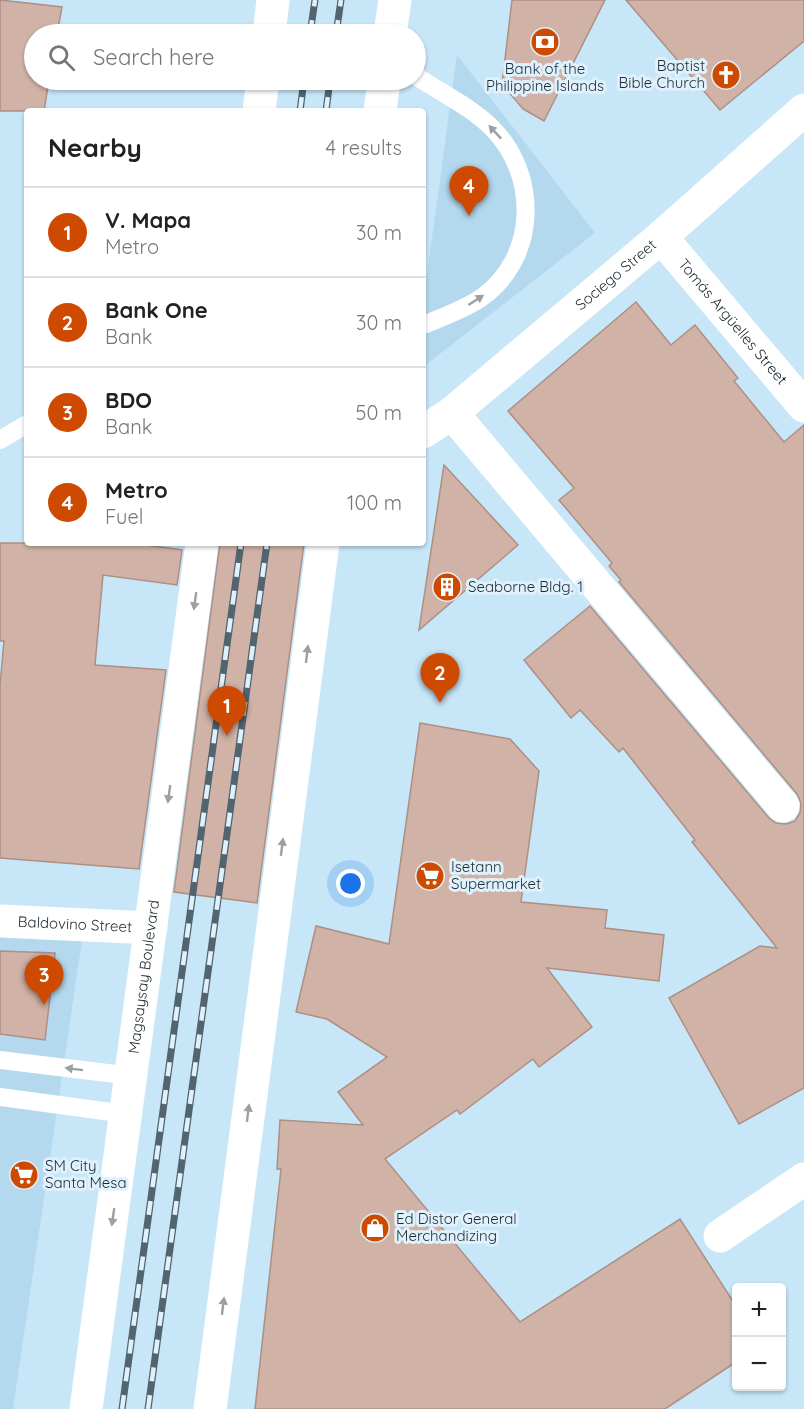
<!DOCTYPE html>
<html lang="en">
<head>
<meta charset="utf-8">
<style>
  body { margin:0; font-family:Quicksand,sans-serif; background:#f6f6f6; color:#222 }
  .controls { position:absolute; right:18px; bottom:18px; display:grid; overflow:hidden; border-radius:6px; box-shadow:0 2px 4px #0004 }
  .controls button { width:54px; height:54px; display:grid; place-items:center; padding:0; border:0; border-bottom:2px solid #e0e0e0; background:#fff; color:#222; font:30px sans-serif }
  .you { position:absolute; left:351px; top:884px; width:21px; height:21px; margin:-15px; border:4px solid #fff; border-radius:50%; background:#1a73e8; box-shadow:0 0 0 9px #1a73e833 }
  .badge { display:grid; place-items:center; width:39px; height:39px; border-radius:50%; background:#ce4a00; color:#fff; font-size:20px; font-weight:700 }
  .pin { position:absolute; translate:-50% -50px; filter:drop-shadow(0 2px 3px #0008) }
  .pin::after { content:''; position:absolute; top:32px; width:21px; height:18px; background:inherit; clip-path:polygon(0 0,100% 0,50% 100%) }
  .list { margin:0; padding:0; list-style:none }
  h2 { display:flex; justify-content:space-between; align-items:center; height:78px; margin:0; padding:0 24px; font-size:26px }
  h2 small { font-size:20px; font-weight:400; color:#767676 }
  .list li { display:grid; grid-template-columns:39px 1fr auto; gap:18px; align-items:center; box-sizing:border-box; height:90px; padding:0 24px; border-top:2px solid #e0e0e0 }
  .list b { display:block; font-size:22px; white-space:nowrap }
  .list p { margin:0; font-size:20px; white-space:nowrap; color:#767676 }
  .list em { font-size:20px; font-style:normal; color:#767676 }
  .icon { flex:none; width:33px; height:33px; fill:none; stroke:currentColor; stroke-width:2; stroke-linecap:round; stroke-linejoin:round }
  .map { position:relative; flex:none; width:804px; height:1409px; overflow:hidden }
  .search { position:absolute; background:#fff; box-shadow:0 2px 4px #0004; left:24px; top:24px; width:402px; height:66px; display:flex; align-items:center; gap:15px; box-sizing:border-box; padding:0 21px; border-radius:33px; color:#767676; font-size:22px }
  .panel { position:absolute; background:#fff; box-shadow:0 2px 4px #0004; left:24px; top:108px; width:402px; height:438px; border-radius:6px }
  .map>svg:first-child { display:block }
</style>
</head>
<body>
<div class="map">
<svg width="804" height="1409" viewBox="0 0 804 1409">
  <rect width="100%" height="100%" fill="#c7e6f8"/>
  <path fill="#b4d9ef" d="M457,55L595,233L423,367V304Z
    M0,936L82,940L13,1409H0Z"/>
  <path fill="#d1b2a6" stroke="#ad8f84" stroke-width="1.5" d="M0,0L62,7L57,34H34V80H49L44,111H0Z
    M512,0H605L544,121L523,109L502,84Z
    M626,0H804V41L720,110Z
    M636,302L671,345L695,325L738,378L734,381L784,442L804,425V1088L739,1124L669,998L760,946L777,948L692,842L695,840L623,748L619,752L580,710L571,718L524,660L590,606L769,818L776,823L786,824L795,821L800,813L801,803L797,794L619,582L621,580L609,566L612,563L559,500L574,488L508,411Z
    M444,465L518,545L419,630Z
    M0,543H131L182,550L177,585L103,575L95,665L166,670L139,869L0,858V685L4,641H0Z
    M220,543H304L257,903L174,892Z
    M420,723L510,739L539,771L521,902L607,910L605,928L664,935L659,981L547,968L592,1027L539,1067L533,1059L460,1114L457,1110L385,1159L520,1322L680,1219L736,1306V1362L665,1409H255L281,1169H277L280,1120L363,1125L338,1092L387,1057L327,1019L296,1012L316,926L389,944Z
    M0,951L55,953L45,1040L0,1034Z"/>
  <g fill="none" stroke-linecap="round" stroke-linejoin="round">
    <path stroke="#fff" stroke-width="18" d="M416,76C440,92 471,107 492,128C539,175 538,258 481,298C463,310 443,317 423,325
      M0,440L27,424
      M0,1060L132,1076
      M0,1097L126,1114"/>
    <g stroke="#fff" stroke-width="33">
      <path id="s1" d="M661,237L804,406"/>
      <path d="M452,413L783,806"/>
      <path id="s2" d="M423,432L452,413L661,237L804,110"/>
      <path id="s3" d="M0,921L151,928"/>
      <path d="M720,1236L804,1179"/>
    </g>
    <g stroke="#fff" stroke-width="33">
      <path d="M269,34L273,0"/>
      <path d="M390,34L395,0"/>
      <path d="M259,111L263,80"/>
      <path d="M380,111L384,80"/>
      <path id="s4" d="M86,1409L202,543"/>
      <path d="M210,1409L323,543"/>
    </g>
    <g stroke="#52646e" stroke-width="7">
      <path id="rail" d="M310,34L315,0
        M336,34L341,0
        M300,111L304,80
        M326,111L330,80
        M122,1409L241,543
        M148,1409L267,543"/>
    </g>
    <use href="#rail" stroke="#dff1fc" stroke-width="4.5" stroke-dasharray="14" stroke-linecap="butt"/>
  </g>
  <defs><path id="oneway-solid" d="M-6-.8H1V-3.2L6.5 0L1 3.2V.8H-6Z" transform="scale(1.5)"/></defs>
  <g fill="#9aa0a3">
    <use href="#oneway-solid" transform="translate(495 132) rotate(-133)"/>
    <use href="#oneway-solid" transform="translate(476 300) rotate(-33)"/>
    <use href="#oneway-solid" transform="translate(195 601) rotate(98)"/>
    <use href="#oneway-solid" transform="translate(307 654) rotate(-83)"/>
    <use href="#oneway-solid" transform="translate(169 794) rotate(98)"/>
    <use href="#oneway-solid" transform="translate(282 847) rotate(-83)"/>
    <use href="#oneway-solid" transform="translate(74 1069) rotate(-173)"/>
    <use href="#oneway-solid" transform="translate(248 1113) rotate(-83)"/>
    <use href="#oneway-solid" transform="translate(113 1217) rotate(98)"/>
    <use href="#oneway-solid" transform="translate(223 1306) rotate(-83)"/>
  </g>
  <defs>
    <g id="bank-disc" transform="scale(1.5)"><circle r="9.5" fill="#ce4a00" stroke="#dff1fc"/><path d="M-6-4H6V4H-6ZM0-2.3a2.3 2.3 0 1 0 0 4.6a2.3 2.3 0 1 0 0-4.6Z" fill="#fff"/></g>
    <g id="church-disc" transform="scale(1.5)"><circle r="9.5" fill="#ce4a00" stroke="#dff1fc"/><path d="M-1.2-6h2.4v3.5h3.3v2.4h-3.3V6h-2.4V-.1h-3.3v-2.4h3.3Z" fill="#fff"/></g>
    <g id="building-disc" transform="scale(1.5)"><circle r="9.5" fill="#ce4a00" stroke="#dff1fc"/><path d="M-4-6H4V6H1V3H-1V6H-4ZM-2.5-4.3h1.7v1.8h-1.7ZM.8-4.3h1.7v1.8H.8ZM-2.5-1h1.7V.8h-1.7ZM.8-1h1.7V.8H.8Z" fill="#fff"/></g>
    <g id="supermarket-disc" transform="scale(1.5)"><circle r="9.5" fill="#ce4a00" stroke="#dff1fc"/><path d="M-6-5.5h2.5l.6 2H6L4.5 2H-2.5L-4.4-4H-6ZM-1.5 3.2a1.3 1.3 0 1 0 .1 0ZM3 3.2a1.3 1.3 0 1 0 .1 0Z" fill="#fff"/></g>
    <g id="shop-disc" transform="scale(1.5)"><circle r="9.5" fill="#ce4a00" stroke="#dff1fc"/><path d="M-5-2.5h2.3a2.7 3.5 0 0 1 5.4 0H5L5.5 6h-11ZM-1.5-2.5h3a1.5 2.3 0 0 0-3 0Z" fill="#fff"/></g>
  </defs>
  <g fill-rule="evenodd">
    <use href="#bank-disc" x="545" y="42"/>
    <use href="#church-disc" x="726" y="75"/>
    <use href="#building-disc" x="447" y="587"/>
    <use href="#supermarket-disc" x="430" y="876"/>
    <use href="#supermarket-disc" x="24" y="1175"/>
    <use href="#shop-disc" x="375" y="1228"/>
  </g>
  <g text-anchor="middle" stroke-width="6" stroke-linejoin="round" paint-order="stroke">
    <g font-size="15" fill="#1f2b32" stroke="#dff1fc" text-anchor="start">
      <text x="705" y="71" text-anchor="end">Baptist<tspan x="705" dy="17">Bible Church</tspan></text>
      <text x="545" y="74" text-anchor="middle">Bank of the<tspan x="545" dy="17">Philippine Islands</tspan></text>
      <text x="468" y="592">Seaborne Bldg. 1</text>
      <text x="451" y="872">Isetann<tspan x="451" dy="17">Supermarket</tspan></text>
      <text x="45" y="1171">SM City<tspan x="45" dy="17">Santa Mesa</tspan></text>
      <text x="396" y="1224">Ed Distor General<tspan x="396" dy="17">Merchandizing</tspan></text>
    </g>
    <g font-size="15" fill="#1f2b32" stroke="#dff1fc">
      <text dy="5" stroke="none"><textPath href="#s2" startOffset="249">Sociego Street</textPath></text>
      <text dy="5" stroke="none"><textPath href="#s1" startOffset="111">Tomás Argüelles Street</textPath></text>
      <text dy="5" stroke="none"><textPath href="#s3" startOffset="75">Baldovino Street</textPath></text>
      <text dy="5" stroke="none"><textPath href="#s4" startOffset="436">Magsaysay Boulevard</textPath></text>
    </g>
  </g>
</svg>
<div class="controls">
<button>+</button>
<button>−</button>
</div>
<div class="you"></div>
<div class="pin badge" style="left:227px;top:736px">1</div>
<div class="pin badge" style="left:440px;top:703px">2</div>
<div class="pin badge" style="left:44px;top:1005px">3</div>
<div class="pin badge" style="left:469px;top:216px">4</div>
<div class="search"><svg class="icon" aria-label="search" viewBox="0 0 24 24"><circle cx="10" cy="10" r="6"/><path d="M15 15l6 6"/></svg>Search here</div>
<section class="panel">
<h2>Nearby<small>4 results</small></h2>
<ul class="list">
<li><span class="badge">1</span><div><b>V. Mapa</b><p>Metro</p></div><em>30 m</em></li>
<li><span class="badge">2</span><div><b>Bank One</b><p>Bank</p></div><em>30 m</em></li>
<li><span class="badge">3</span><div><b>BDO</b><p>Bank</p></div><em>50 m</em></li>
<li><span class="badge">4</span><div><b>Metro</b><p>Fuel</p></div><em>100 m</em></li>
</ul>
</section>
</div>
</body>
</html>
